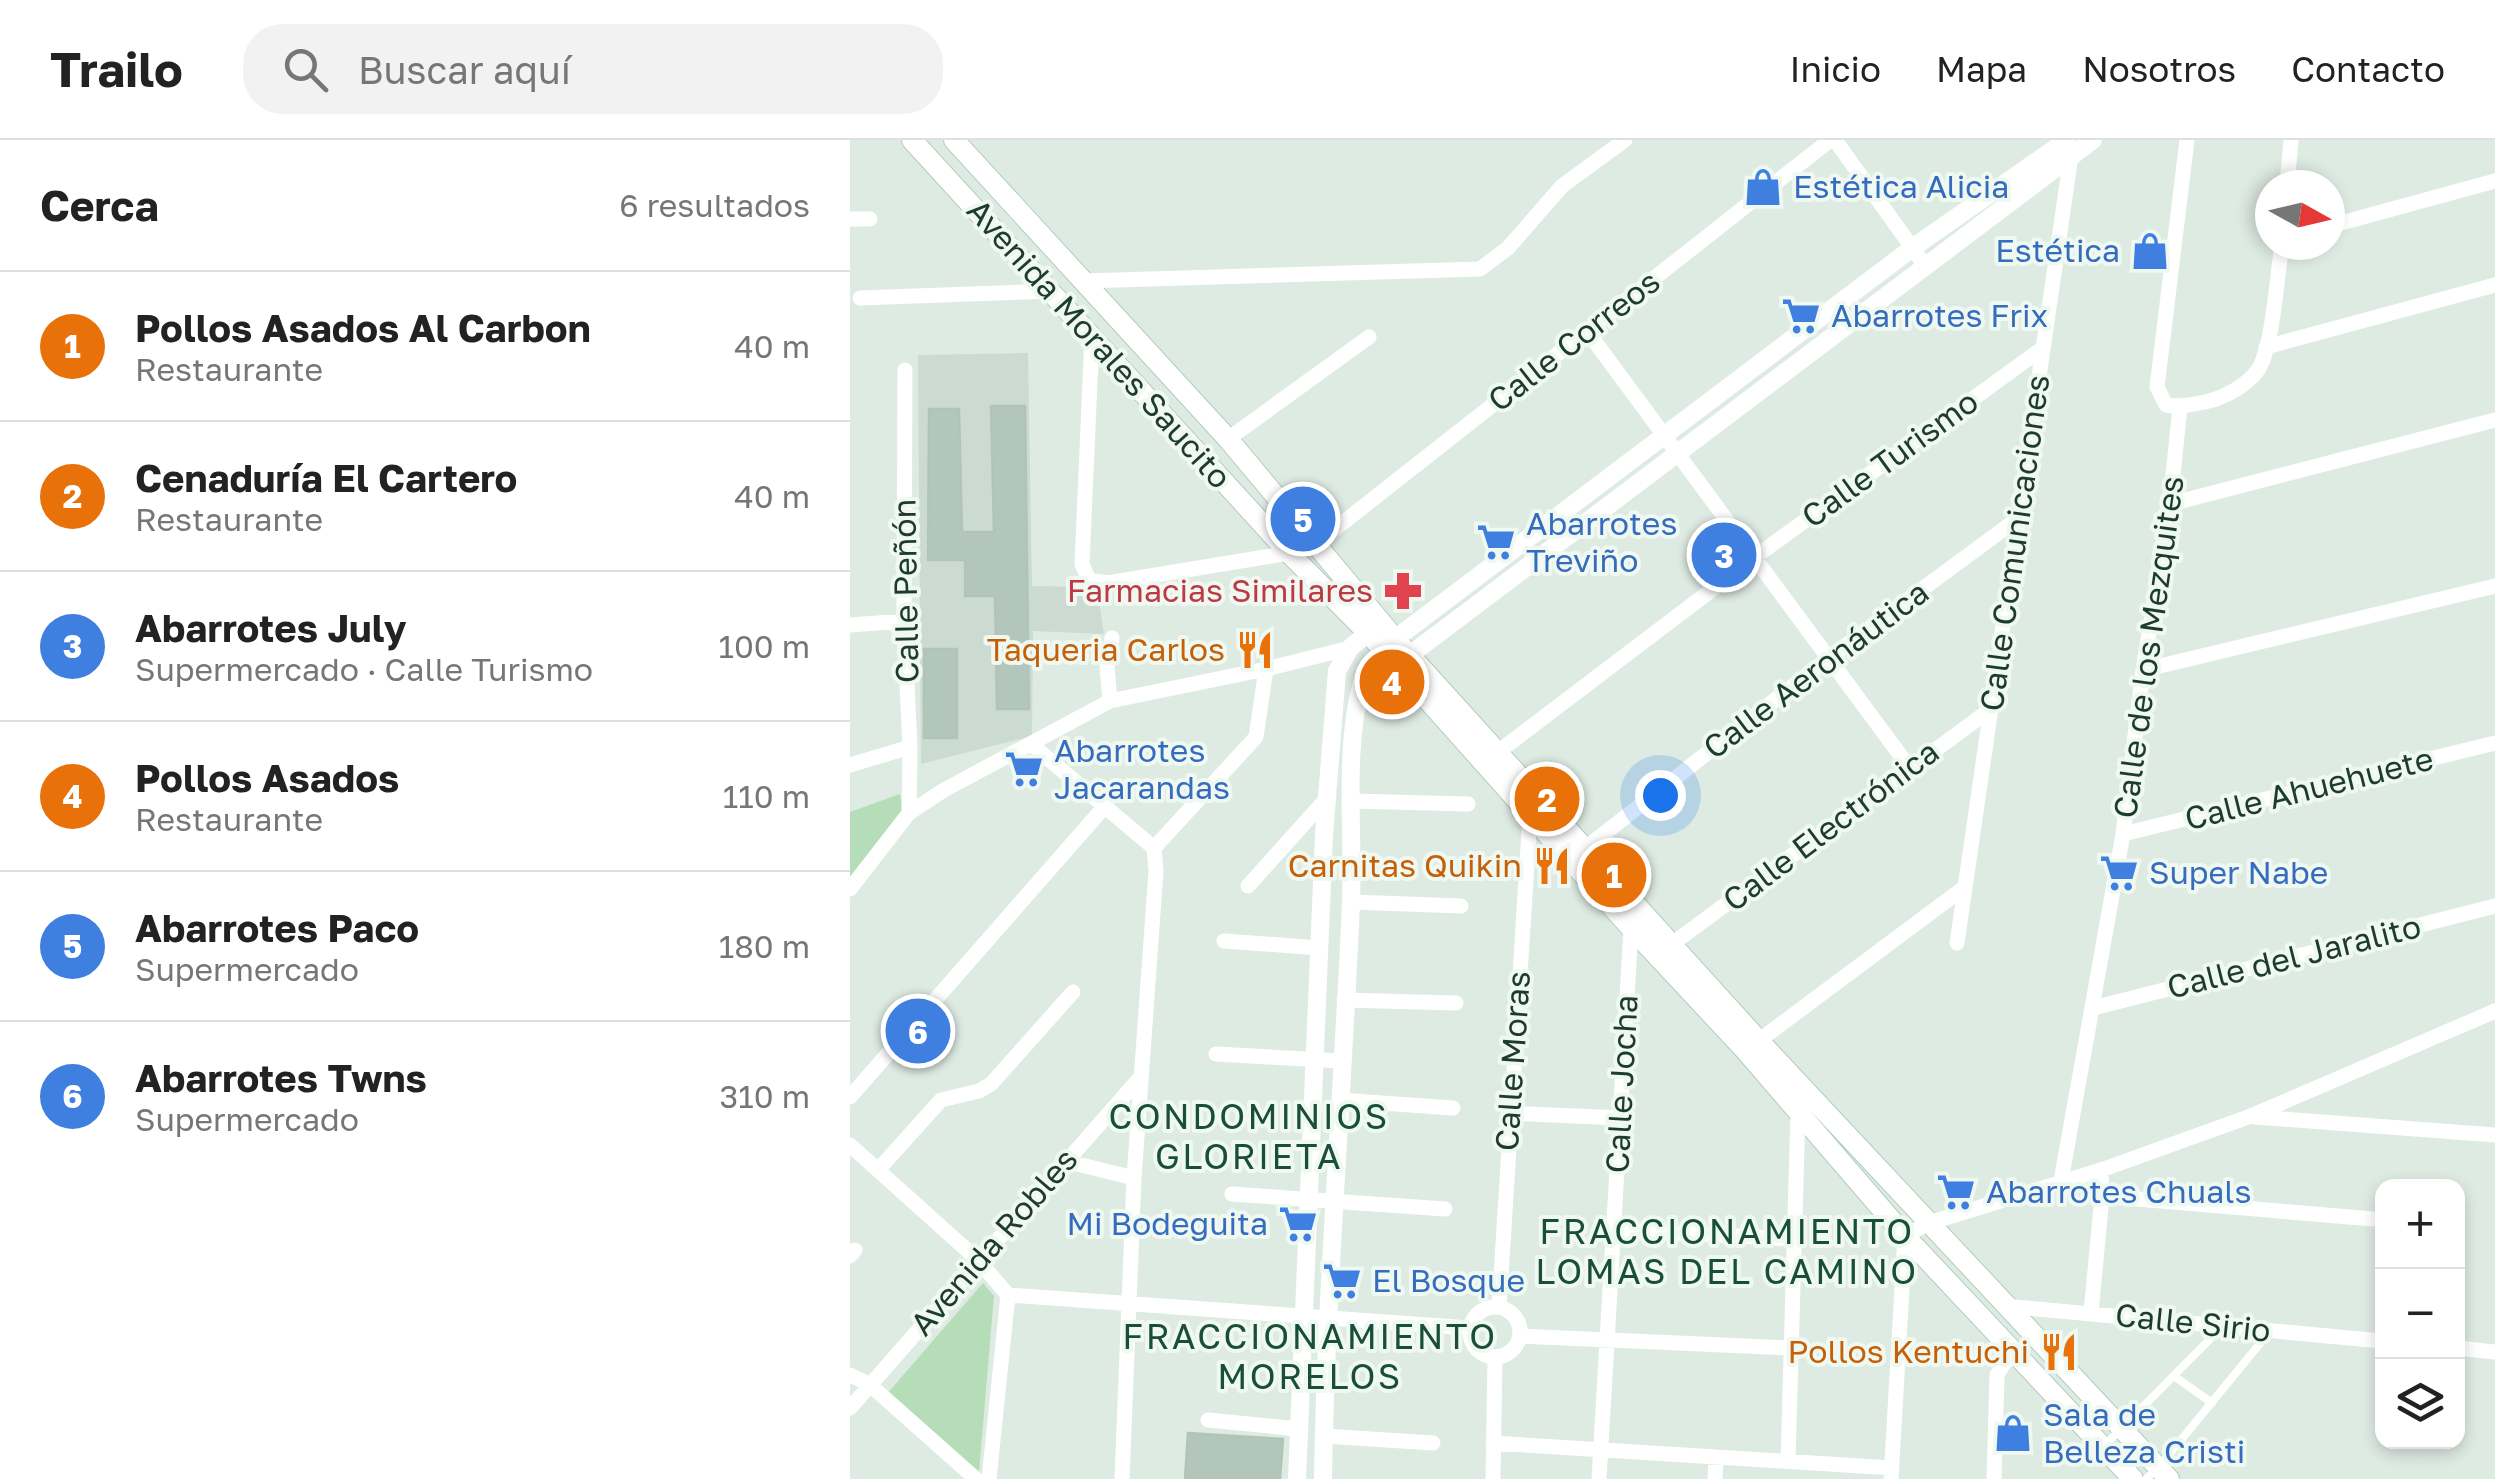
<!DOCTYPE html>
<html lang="es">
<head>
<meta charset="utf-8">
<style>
  body { margin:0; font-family:"Golos Text",sans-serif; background:#f2f2f2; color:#222 }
  .controls { position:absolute; right:30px; bottom:30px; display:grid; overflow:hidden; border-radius:20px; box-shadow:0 5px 15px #0003 }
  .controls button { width:90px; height:90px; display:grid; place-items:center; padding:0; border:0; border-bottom:2px solid #e0e0e0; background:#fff; color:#222; font:50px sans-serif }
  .compass { position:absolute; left:1405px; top:30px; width:90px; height:90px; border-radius:50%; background:#fff; box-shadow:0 5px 15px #0003; rotate:98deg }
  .you { position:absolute; left:810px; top:655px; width:35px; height:35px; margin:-25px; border:8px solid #fff; border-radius:50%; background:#1a73e8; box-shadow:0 0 0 15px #1a73e833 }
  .badge { display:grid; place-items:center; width:65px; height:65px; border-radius:50%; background:#1a73e8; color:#fff; font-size:32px; font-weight:700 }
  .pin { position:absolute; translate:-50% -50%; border:5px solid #fff; box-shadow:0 2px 10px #0006 }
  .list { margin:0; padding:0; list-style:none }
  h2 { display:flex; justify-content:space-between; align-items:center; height:130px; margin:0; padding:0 40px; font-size:42px }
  h2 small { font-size:32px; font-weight:400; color:#767676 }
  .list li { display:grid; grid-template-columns:65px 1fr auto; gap:30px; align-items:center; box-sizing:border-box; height:150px; padding:0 40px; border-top:2px solid #e0e0e0 }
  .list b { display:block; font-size:38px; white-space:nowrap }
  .list p { margin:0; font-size:32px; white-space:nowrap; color:#767676 }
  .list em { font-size:32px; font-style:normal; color:#767676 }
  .icon { flex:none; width:55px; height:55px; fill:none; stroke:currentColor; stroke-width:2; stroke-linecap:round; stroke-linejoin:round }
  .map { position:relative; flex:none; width:1645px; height:1339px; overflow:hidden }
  header { display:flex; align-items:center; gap:60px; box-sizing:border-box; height:140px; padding:0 50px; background:#fff; border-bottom:2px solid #e0e0e0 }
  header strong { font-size:48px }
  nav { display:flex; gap:55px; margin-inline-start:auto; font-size:35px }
  .search { width:700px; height:90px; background:#f2f2f2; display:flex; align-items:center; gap:25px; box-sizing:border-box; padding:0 35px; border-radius:40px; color:#767676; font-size:38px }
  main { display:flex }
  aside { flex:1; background:#fff }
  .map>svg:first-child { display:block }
</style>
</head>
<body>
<header>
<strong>Trailo</strong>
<div class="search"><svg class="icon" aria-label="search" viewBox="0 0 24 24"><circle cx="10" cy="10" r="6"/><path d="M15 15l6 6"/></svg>Buscar aquí</div>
<nav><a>Inicio</a><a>Mapa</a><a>Nosotros</a><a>Contacto</a></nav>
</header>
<main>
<aside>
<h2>Cerca<small>6 resultados</small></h2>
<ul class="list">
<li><span class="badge" style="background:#e8710a">1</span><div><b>Pollos Asados Al Carbon</b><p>Restaurante</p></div><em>40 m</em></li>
<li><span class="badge" style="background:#e8710a">2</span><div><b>Cenaduría El Cartero</b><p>Restaurante</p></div><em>40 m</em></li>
<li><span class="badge" style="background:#3f7fe0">3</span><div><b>Abarrotes July</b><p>Supermercado · Calle Turismo</p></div><em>100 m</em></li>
<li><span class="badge" style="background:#e8710a">4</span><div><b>Pollos Asados</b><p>Restaurante</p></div><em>110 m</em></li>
<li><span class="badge" style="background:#3f7fe0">5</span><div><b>Abarrotes Paco</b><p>Supermercado</p></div><em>180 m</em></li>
<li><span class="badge" style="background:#3f7fe0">6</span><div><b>Abarrotes Twns</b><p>Supermercado</p></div><em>310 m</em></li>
</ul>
</aside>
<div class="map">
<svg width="1645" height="1339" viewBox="0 0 1645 1339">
  <rect width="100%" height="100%" fill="#deebe3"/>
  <path fill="#ccdbd1" d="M178,213L182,446L247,447L254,494L183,491L182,596L71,624L68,215Z"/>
  <path fill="#b5deb8" d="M50,654L53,675L0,738V672Z
    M133,1143L144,1156L129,1332L36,1255Z"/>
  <path fill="#b3c6bb" stroke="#b0c5b8" stroke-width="2.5" d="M141,266H175L179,569H147L145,456H115V420H78L79,269H109L112,392H144Z
    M74,509H107V598H74Z
    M338,1293L433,1299L430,1339H335Z"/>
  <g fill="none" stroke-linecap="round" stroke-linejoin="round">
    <g stroke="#b1ccbd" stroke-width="22">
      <path id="secondary" d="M62,0L439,413L518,493L781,788L895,910L1055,1096L1283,1339
        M104,0L378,299L545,499L909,901L1319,1339"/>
    </g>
    <path stroke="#fff" stroke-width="8" d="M1324,1236L1362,1263
      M1253,1307L1373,1186
      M1296,1339L1308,1328L1421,1190"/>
    <path stroke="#fff" stroke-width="15" d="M985,0L1076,127
      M1337,0L1307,247L1316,265C1330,267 1340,265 1355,262C1374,258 1396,246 1408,230C1423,207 1427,134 1432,105
      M1437,45L1441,0
      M0,79H20
      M1480,86L1645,41
      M234,141L630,129L658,108L712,46L775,0
      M10,158L200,151
      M737,191L1059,627
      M242,196L232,424L239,440L257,443L439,413
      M1416,207L1645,145
      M55,230L54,481L60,607L59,673
      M378,299L519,197
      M1320,364L1645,280
      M467,403L980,0
      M0,485L54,481
      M1293,530L1645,446
      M260,561L257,527L262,498
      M182,605L304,708
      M648,612L905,417L1193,208
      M0,625L60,607
      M502,661L618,664
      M1273,694L1645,603
      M304,708L406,597L416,529
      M728,714L980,517L1166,380
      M398,746L477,658
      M0,749L59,673L94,650L260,561L416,529L500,508
      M501,762L611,766
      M374,801L470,808
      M1107,803L1222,9
      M822,804L1141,569
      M494,860L606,863
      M1243,868L1645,766
      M903,905L1115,747
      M366,914L491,921
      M0,957L256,665
      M489,960L603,968
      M659,973L770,978
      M1405,977L1645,995
      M0,1005L128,1120L158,1155L620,1188
      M215,1021L284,1038
      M28,1030L91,960L129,951L141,944L223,852
      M1211,1041L1273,694L1293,530L1320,364L1330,267
      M382,1054L595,1069
      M1252,1056L1523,1079
      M763,1090L944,1099
      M0,1116L5,1110
      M1154,1166L1532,1201
      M649,1167L680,676
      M620 1192a25 25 0 1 1 50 0a25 25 0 1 1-50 0Z
      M1241,1173L1252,1056L1251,1030
      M669,1196L941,1208
      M1608,1208L1645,1212
      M0,1235L19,1244L126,1339
      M0,1268L289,939
      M358,1280L449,1289
      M474,1296L583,1303
      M643,1303L1042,1328
      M938,1321L948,971
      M139,1339L158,1155
      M272,1339L284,1038L306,731L304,708
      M643,1339L645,1217
      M749,1339L781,788
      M865,1339L866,1317
      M1041,1339L1055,1096L1079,1083L1251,1030L1401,976L1645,871
      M1144,1339L1147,1235L1154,1223L1165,1214"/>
    <path stroke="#fff" stroke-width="18" d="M447,1339L474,695L487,531L500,508L518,493L545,499L1061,109L1217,0
      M473,1339C476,1146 493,954 501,762C504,690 493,612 512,542C515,529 524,520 533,510L560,515L1243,0"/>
    <use href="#secondary" stroke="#fff" stroke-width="20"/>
  </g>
  <defs>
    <g id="shop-bare" transform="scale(3)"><path d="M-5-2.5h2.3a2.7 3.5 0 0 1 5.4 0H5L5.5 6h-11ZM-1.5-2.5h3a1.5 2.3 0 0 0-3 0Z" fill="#3f7fe0" stroke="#eff8f1" stroke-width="2.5" paint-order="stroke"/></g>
    <g id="supermarket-bare" transform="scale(3)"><path d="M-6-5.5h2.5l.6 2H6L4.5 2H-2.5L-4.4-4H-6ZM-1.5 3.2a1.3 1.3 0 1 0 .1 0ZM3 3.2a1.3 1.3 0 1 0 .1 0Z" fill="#3f7fe0" stroke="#eff8f1" stroke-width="2.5" paint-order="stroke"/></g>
    <g id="pharmacy-bare" transform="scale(3)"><path d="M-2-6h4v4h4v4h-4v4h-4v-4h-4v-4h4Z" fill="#e0444e" stroke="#eff8f1" stroke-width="2.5" paint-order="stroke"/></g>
    <g id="restaurant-bare" transform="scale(3)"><path d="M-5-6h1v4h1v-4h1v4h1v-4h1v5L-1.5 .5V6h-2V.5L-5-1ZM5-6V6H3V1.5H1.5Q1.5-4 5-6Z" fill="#e8710a" stroke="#eff8f1" stroke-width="2.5" paint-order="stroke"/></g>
  </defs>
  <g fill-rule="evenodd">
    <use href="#shop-bare" x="913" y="47"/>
    <use href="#shop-bare" x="1300" y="111"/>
    <use href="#supermarket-bare" x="951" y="176"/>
    <use href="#supermarket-bare" x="646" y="402"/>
    <use href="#pharmacy-bare" x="553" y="451"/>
    <use href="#restaurant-bare" x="405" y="510"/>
    <use href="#supermarket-bare" x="174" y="629"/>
    <use href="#restaurant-bare" x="702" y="726"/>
    <use href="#supermarket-bare" x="1269" y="733"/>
    <use href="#supermarket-bare" x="1106" y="1052"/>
    <use href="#supermarket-bare" x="448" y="1084"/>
    <use href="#supermarket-bare" x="492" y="1141"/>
    <use href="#restaurant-bare" x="1209" y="1212"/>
    <use href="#shop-bare" x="1163" y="1293"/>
  </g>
  <g text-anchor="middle" stroke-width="8" stroke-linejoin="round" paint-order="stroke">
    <g font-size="32" fill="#366cbe" stroke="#eff8f1" text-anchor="start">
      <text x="943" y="58">Estética Alicia</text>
      <text x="1270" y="122" text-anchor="end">Estética</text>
      <text x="981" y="187">Abarrotes Frix</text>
      <text x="676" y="395">Abarrotes<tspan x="676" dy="37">Treviño</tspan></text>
      <text x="204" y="622">Abarrotes<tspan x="204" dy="37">Jacarandas</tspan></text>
      <text x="1299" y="744">Super Nabe</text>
      <text x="1136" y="1063">Abarrotes Chuals</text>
      <text x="418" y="1095" text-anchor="end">Mi Bodeguita</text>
      <text x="522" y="1152">El Bosque</text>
      <text x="1193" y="1286">Sala de<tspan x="1193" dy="37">Belleza Cristi</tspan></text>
    </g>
    <g font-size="32" fill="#1e3c2e" stroke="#eff8f1">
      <text transform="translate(724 201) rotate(-38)" y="11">Calle Correos</text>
      <text transform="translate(249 204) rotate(48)" y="11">Avenida Morales Saucito</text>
      <text transform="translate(1040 319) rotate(-36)" y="11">Calle Turismo</text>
      <text transform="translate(1165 403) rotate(-82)" y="11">Calle Comunicaciones</text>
      <text transform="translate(56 451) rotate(-91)" y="11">Calle Peñón</text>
      <text transform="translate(1299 507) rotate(-82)" y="11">Calle de los Mezquites</text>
      <text transform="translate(966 530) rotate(-37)" y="11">Calle Aeronáutica</text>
      <text transform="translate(1459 649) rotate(-14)" y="11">Calle Ahuehuete</text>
      <text transform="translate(981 686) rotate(-37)" y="11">Calle Electrónica</text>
      <text transform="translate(1444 817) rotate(-14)" y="11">Calle del Jaralito</text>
      <text transform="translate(663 921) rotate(-86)" y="11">Calle Moras</text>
      <text transform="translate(772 944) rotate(-87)" y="11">Calle Jocha</text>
      <text transform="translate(144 1102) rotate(-49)" y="11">Avenida Robles</text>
      <text transform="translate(1343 1183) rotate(6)" y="11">Calle Sirio</text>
    </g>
    <g font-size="32" fill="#be3a42" stroke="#eff8f1" text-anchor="end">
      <text x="523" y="462">Farmacias Similares</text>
    </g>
    <g font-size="32" fill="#c56008" stroke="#eff8f1" text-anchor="end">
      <text x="375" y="521">Taqueria Carlos</text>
      <text x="672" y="737">Carnitas Quikin</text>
      <text x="1179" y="1223">Pollos Kentuchi</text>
    </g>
    <g font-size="35" letter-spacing="2.5" fill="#194f38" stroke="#eff8f1">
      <text x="399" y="989">CONDOMINIOS<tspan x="399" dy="40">GLORIETA</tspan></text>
      <text x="877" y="1104">FRACCIONAMIENTO<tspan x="877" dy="40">LOMAS DEL CAMINO</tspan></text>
      <text x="460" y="1209">FRACCIONAMIENTO<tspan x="460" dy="40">MORELOS</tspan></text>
    </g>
  </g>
</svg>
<div class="controls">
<button>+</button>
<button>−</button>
<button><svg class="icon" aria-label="layers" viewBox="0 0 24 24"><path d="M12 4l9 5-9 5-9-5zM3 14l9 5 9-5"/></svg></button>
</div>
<svg class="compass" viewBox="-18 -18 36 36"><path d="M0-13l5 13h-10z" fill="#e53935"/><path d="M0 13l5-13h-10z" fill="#767676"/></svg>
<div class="you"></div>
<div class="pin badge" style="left:764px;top:735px;background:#e8710a">1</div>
<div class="pin badge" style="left:697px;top:659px;background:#e8710a">2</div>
<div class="pin badge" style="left:874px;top:415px;background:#3f7fe0">3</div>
<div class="pin badge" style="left:542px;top:542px;background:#e8710a">4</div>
<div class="pin badge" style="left:453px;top:379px;background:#3f7fe0">5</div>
<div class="pin badge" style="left:68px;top:891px;background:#3f7fe0">6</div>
</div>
</main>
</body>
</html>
